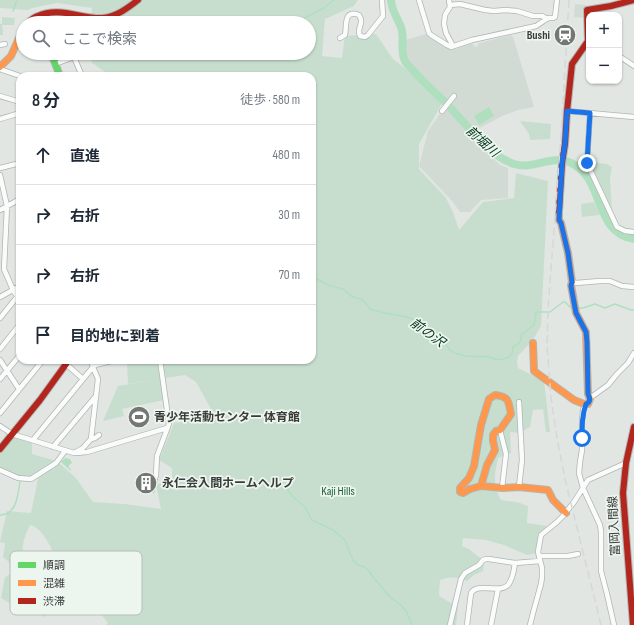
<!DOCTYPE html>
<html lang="ja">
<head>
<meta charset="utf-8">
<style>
  body { margin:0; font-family:"Sofia Sans Condensed","Noto Sans JP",sans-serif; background:#f2f2f3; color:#1f2937 }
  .controls { position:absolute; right:12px; top:12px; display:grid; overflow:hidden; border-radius:8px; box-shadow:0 1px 3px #0004 }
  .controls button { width:36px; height:36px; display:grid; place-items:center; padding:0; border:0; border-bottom:1px solid #e0e1e3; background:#fff; color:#1f2937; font:20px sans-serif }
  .stop { position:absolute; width:12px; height:12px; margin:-9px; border:3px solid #1a73e8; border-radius:50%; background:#fff }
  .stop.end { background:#1a73e8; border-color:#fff; box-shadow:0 1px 4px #0008 }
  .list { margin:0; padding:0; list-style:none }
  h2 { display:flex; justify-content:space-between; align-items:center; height:52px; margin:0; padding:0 16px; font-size:17px }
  h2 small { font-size:13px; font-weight:400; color:#747a83 }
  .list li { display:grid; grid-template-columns:26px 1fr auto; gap:12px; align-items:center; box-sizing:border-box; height:60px; padding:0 16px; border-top:1px solid #e0e1e3 }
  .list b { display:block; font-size:15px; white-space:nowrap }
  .list em { font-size:13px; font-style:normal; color:#747a83 }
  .icon { flex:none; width:22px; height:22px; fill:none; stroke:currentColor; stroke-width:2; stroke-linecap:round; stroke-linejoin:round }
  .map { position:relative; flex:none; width:634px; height:625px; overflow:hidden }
  .search { position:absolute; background:#fff; box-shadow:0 1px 3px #0004; left:16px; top:16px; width:300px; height:44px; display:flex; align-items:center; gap:10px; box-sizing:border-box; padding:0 14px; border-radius:22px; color:#747a83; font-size:15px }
  .panel { position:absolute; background:#fff; box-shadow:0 1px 3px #0004; left:16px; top:72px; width:300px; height:292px; border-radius:12px }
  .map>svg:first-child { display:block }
</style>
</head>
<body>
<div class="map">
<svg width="634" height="625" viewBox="0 0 634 625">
  <rect width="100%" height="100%" fill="#e1e6e3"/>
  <path fill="#d1dbd4" d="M575,4L586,5V18L574,17Z
    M426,34L429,37L450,49L472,43L475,47L478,46L479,43L511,35L513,37L534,107L518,110L502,116L467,135L500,165L508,168V198L481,200L470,212H460L453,202L419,166L428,131L448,102L406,60L404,54L405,40Z"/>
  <path fill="#c7dece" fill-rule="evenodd" d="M0,0H358L354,6L325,19L322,56L342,58L345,36L376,34L393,59L445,98L419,144V169L446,198L453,212L459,230L483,202L514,198L516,173L548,181L541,326L532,341L518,356L517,362L518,368L544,381L550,432H546L543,409L533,410L530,427L519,433L510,432L511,453L498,458C494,476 493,484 501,500L517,502L528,506L527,523L547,526L541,533L536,553L527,555L504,545L486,540L463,538L462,546L469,549L484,561L483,571L474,575L467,581C457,577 451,576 440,580L439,596L458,607L456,625H106L108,623L84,592L44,617L34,600L25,595L13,605L1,598L5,577L11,574L9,562L3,557L5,543L0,542L7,511L31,513L39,474L59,463L75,477L93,502L125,504L161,509L156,484L172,483V468L159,460L174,423L216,418L196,382L185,375L166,378L162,360H312V76H105V72L92,63L91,53H309V23H91L92,8L57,3L32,8L28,10L0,8ZM30,525C42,528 50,545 54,555L41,559L23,558C22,543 24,538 30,525Z
    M2,17L15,18L14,25H2L3,32V35H0V24H2Z
    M520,121L551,124L550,139L530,140L529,134Z
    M591,162L607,164L612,167L610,179L612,209L591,165Z
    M594,202L600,215L582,217L581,204Z
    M140,360H157L160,379L128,384L127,363Z
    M160,379L164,400L122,409L124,416L103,421L118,386Z
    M13,437L32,443V454L56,461L31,478L18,477L0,469V453Z"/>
  <path fill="#b0dfbf" d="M489,107L494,116L479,125L474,116Z
    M65,458L70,459L72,463L69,465V468L71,469V471L61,462Z"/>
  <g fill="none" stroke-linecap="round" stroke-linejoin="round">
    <path stroke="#b0dfbf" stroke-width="1.5" d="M13,11L17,0
      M295,23L324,8L334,0
      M312,276L328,285L343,289L351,296L363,300L370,309L384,313L407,317L412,319L423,326L431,337L444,342L451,351L455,353L465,356L490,357C497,361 508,360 512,354L513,347L520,342L522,334L534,325L536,312H550L563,302H565L570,307L573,308
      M577,308H583L595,304L605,308L615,304L631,310H634
      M273,480L286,487L293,497L305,507L312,520L333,530L345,540L353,560L358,565L365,567L370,572L373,577L391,598L402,606L407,613L412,625
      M0,515C17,515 18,494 20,481"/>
    <path stroke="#b0dfbf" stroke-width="8" d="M391,0C392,14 400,20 402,31C404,40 400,52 405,61C406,63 409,66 411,68C421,80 433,91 445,102C465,122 487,155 514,164C538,171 555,149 579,168C603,186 596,233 634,239"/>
    <g stroke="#b1b5b3" stroke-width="6">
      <path id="street" d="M419,0L429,33L431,35L447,45L451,47L472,40L536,26L548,18H553L555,17L557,0
        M449,0L450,7L445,15L444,24L446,33L453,46
        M450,5L460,4L485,10L494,11L506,10L517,11L533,16H542L547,19
        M340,38L345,35C347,26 343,9 359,15C365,24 356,27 360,36L365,37L368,35L383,16L382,0
        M0,45L5,44
        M619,56L634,66
        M74,57L82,76
        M55,64L74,57V53
        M0,69L20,76
        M0,96L20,102
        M442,111L454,96
        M567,111L634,117
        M590,113L587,163L617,227L625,231L634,232
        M0,119L20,113
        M0,168L20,163
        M0,175L7,206L4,269L13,290L20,301
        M0,210L20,199
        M572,282L576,283L600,281H610L622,286L634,287
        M0,297L20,286
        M0,318L17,297
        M0,349L20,324
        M0,360L19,389
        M66,364L83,379
        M0,379L20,355
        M590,398L608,385L617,374L628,363L634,353
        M519,402L522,460L519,487
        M586,404L583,410L582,421V450L580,462L579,473L583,488L600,525L601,532V571L607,594L614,625
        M0,413L43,360
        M0,426L12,434L74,453L83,448L91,439L98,379L93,367L91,360
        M500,430L506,454L502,488
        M91,439L95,438L99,435
        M33,440L93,367L95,365L115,360
        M53,447L96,396
        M76,453L87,452L167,428
        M0,470L18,478L31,479L56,463L65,451
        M152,490L156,475L157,456L169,424L160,360
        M539,556H568L578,554
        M450,625L461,579L465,573L479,565L483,560L486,559H489L515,563L540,561
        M467,625L471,593C478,582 499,594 508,585C513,579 514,570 515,563
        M491,625L498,589
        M530,625L533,613L541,584L542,577V568L538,552L541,535L557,522L563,516L574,502L588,480L626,463"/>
    </g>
    <g stroke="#b1b5b3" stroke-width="8">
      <path id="fast" d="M51,53L60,76"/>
    </g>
    <g stroke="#b1b5b3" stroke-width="8">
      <path id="slow" d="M0,67L11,56L23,29
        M533,343L534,371L574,400L584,404H588L590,399L588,394L586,332L576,313L571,285L572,282L568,253L561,223L559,220V211
        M481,486L470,489L463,493L460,492V488L469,478L474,466L481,425L489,399L495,395C510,397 508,401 511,414L500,430L496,431L493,435V441L495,450L487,465L481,486L503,488L519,487L548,490L553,500L566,513"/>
    </g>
    <g stroke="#b1b5b3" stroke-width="8">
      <path id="jam" d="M28,23C31,20 34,17 38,16C59,6 81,19 102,18C116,17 128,8 138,0
        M559,211L562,163L565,144L567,111L572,64L588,41L587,10L611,6L634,0
        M0,449L40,400L69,360
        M633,625L623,493L626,463L634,427"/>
    </g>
    <use href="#street" stroke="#fafbfb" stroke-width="4.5"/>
    <use href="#fast" stroke="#63d668" stroke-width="6"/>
    <use href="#slow" stroke="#ff974d" stroke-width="6"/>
    <use href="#jam" stroke="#b3261e" stroke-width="6"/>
    <path stroke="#d6d7d6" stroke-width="1.5" stroke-dasharray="8 4" stroke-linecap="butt" d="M569,0L560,151L548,309L547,345L551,398L557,438L565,479L601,625"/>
  </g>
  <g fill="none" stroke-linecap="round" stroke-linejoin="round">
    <path stroke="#1a73e8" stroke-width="5" d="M582,438C582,426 582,415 586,404C591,402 590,398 588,394L587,342L586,332L576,313L571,286L572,282L568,253L561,223L559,220L562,163L565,144L567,111L590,113L587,163"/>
  </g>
  <defs>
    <g id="station-disc" transform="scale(1.15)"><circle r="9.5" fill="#747875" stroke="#edf5ef"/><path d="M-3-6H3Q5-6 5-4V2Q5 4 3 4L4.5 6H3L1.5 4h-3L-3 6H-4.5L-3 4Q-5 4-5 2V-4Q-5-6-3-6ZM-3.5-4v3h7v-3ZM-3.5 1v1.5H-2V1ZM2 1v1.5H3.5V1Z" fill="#fff"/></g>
    <g id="stadium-disc" transform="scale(1.15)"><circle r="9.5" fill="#747875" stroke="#edf5ef"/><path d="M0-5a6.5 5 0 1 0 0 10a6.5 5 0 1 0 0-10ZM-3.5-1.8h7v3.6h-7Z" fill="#fff"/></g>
    <g id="building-disc" transform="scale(1.15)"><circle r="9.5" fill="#747875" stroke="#edf5ef"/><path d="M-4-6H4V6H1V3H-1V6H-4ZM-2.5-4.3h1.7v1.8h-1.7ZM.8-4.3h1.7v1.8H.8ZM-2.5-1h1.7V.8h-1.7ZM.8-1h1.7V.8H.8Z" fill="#fff"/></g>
  </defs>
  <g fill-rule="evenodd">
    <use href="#station-disc" x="565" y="35"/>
    <use href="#stadium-disc" x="139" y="417"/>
    <use href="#building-disc" x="146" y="483"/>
  </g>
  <g text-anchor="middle" stroke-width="3.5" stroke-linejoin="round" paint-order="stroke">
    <g font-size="12" font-weight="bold" fill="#393c3a" stroke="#edf5ef" text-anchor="start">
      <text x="550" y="39" text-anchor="end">Bushi</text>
      <text x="154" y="421">青少年活動センター 体育館</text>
      <text x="162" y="487">永仁会入間ホームヘルプ</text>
    </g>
    <g font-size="12" fill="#165d35" stroke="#edf5ef">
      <text x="338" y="495">Kaji Hills</text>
    </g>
    <g font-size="12" fill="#393c3a" stroke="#edf5ef">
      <text transform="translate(614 526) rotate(-93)" y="4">富岡入間線</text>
    </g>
    <g font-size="13" font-style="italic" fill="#02361a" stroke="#edf5ef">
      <text transform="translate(483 141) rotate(42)" y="5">前堀川</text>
      <text transform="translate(428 332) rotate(36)" y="5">前の沢</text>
    </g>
  </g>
  <rect x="10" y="551" width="132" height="64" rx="6" fill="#edf5ef" stroke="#b7beb9" stroke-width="1"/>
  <rect x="18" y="562" width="18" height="6" fill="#63d668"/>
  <rect x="18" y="580" width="18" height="6" fill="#ff974d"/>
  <rect x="18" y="598" width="18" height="6" fill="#b3261e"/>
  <g font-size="11" fill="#393c3a">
    <text x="43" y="569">順調</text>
    <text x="43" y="587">混雑</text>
    <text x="43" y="605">渋滞</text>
  </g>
</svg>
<div class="controls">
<button>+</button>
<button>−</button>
</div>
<div class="stop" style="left:582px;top:438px"></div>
<div class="stop end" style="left:587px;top:163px"></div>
<div class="search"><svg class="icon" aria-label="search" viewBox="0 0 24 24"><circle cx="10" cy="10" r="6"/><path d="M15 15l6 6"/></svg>ここで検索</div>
<section class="panel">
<h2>8 分<small>徒歩 · 580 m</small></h2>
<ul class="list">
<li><svg class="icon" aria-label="ahead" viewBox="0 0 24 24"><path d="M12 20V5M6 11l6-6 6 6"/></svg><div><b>直進</b></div><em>480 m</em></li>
<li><svg class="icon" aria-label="right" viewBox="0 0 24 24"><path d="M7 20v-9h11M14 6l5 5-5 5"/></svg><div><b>右折</b></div><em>30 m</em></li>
<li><svg class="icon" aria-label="right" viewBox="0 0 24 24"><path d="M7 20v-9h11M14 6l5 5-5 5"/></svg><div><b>右折</b></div><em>70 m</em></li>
<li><svg class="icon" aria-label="arrive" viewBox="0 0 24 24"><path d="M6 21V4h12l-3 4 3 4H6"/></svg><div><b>目的地に到着</b></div></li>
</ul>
</section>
</div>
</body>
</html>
